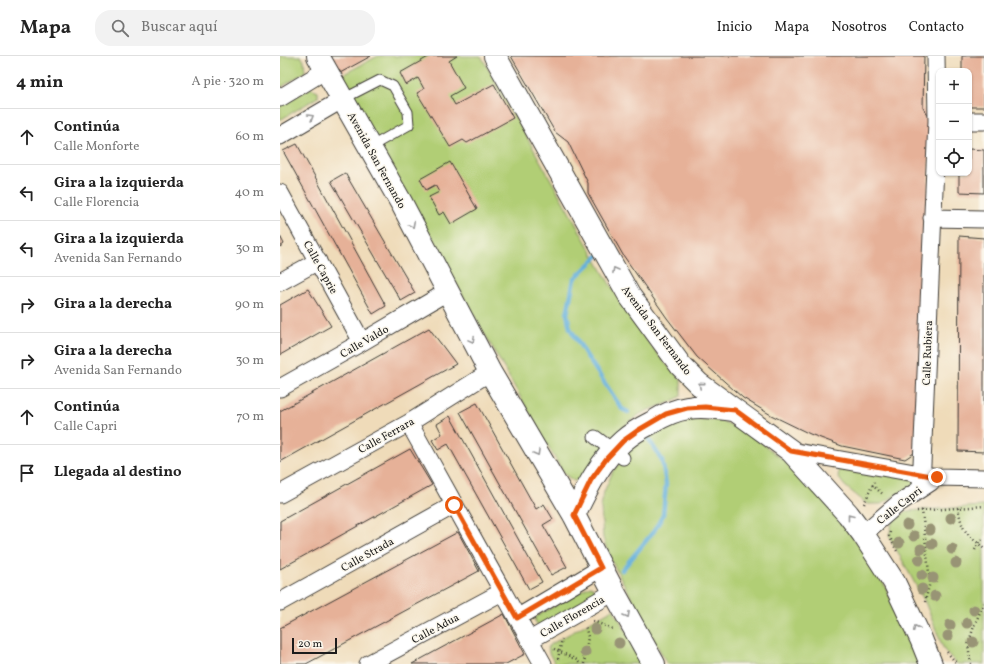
<!DOCTYPE html>
<html lang="es">
<head>
<meta charset="utf-8">
<style>
  body { margin:0; font-family:Vollkorn,serif; background:#f2f2f2; color:#222 }
  .controls { position:absolute; right:12px; top:12px; display:grid; overflow:hidden; border-radius:8px; box-shadow:0 1px 3px #0004 }
  .controls button { width:36px; height:36px; display:grid; place-items:center; padding:0; border:0; border-bottom:1px solid #e0e0e0; background:#fff; color:#222; font:20px sans-serif }
  .scale { position:absolute; left:12px; bottom:10px; width:45px; box-sizing:border-box; padding-left:4px; border:2px solid #1c1c1c; border-top:0; font-size:11px; line-height:14px; white-space:nowrap; color:#1c1c1c; -webkit-text-stroke:3px #fbf7ec; paint-order:stroke }
  .stop { position:absolute; width:12px; height:12px; margin:-9px; border:3px solid #ea580c; border-radius:50%; background:#fff }
  .stop.end { background:#ea580c; border-color:#fff; box-shadow:0 1px 4px #0008 }
  .list { margin:0; padding:0; list-style:none }
  h2 { display:flex; justify-content:space-between; align-items:center; height:52px; margin:0; padding:0 16px; font-size:17px }
  h2 small { font-size:13px; font-weight:400; color:#767676 }
  .list li { display:grid; grid-template-columns:26px 1fr auto; gap:12px; align-items:center; box-sizing:border-box; height:56px; padding:0 16px; border-top:1px solid #e0e0e0 }
  .list b { display:block; font-size:15px; white-space:nowrap }
  .list p { margin:0; font-size:13px; white-space:nowrap; color:#767676 }
  .list em { font-size:13px; font-style:normal; color:#767676 }
  .icon { flex:none; width:22px; height:22px; fill:none; stroke:currentColor; stroke-width:2; stroke-linecap:round; stroke-linejoin:round }
  .map { position:relative; flex:none; width:704px; height:608px; overflow:hidden }
  header { display:flex; align-items:center; gap:24px; box-sizing:border-box; height:56px; padding:0 20px; background:#fff; border-bottom:1px solid #e0e0e0 }
  header strong { font-size:19px }
  nav { display:flex; gap:22px; margin-inline-start:auto; font-size:14px }
  .search { width:280px; height:36px; background:#f2f2f2; display:flex; align-items:center; gap:10px; box-sizing:border-box; padding:0 14px; border-radius:16px; color:#767676; font-size:15px }
  main { display:flex }
  aside { flex:1; background:#fff }
  .map>svg:first-child { display:block }
</style>
</head>
<body>
<header>
<strong>Mapa</strong>
<div class="search"><svg class="icon" aria-label="search" viewBox="0 0 24 24"><circle cx="10" cy="10" r="6"/><path d="M15 15l6 6"/></svg>Buscar aquí</div>
<nav><a>Inicio</a><a>Mapa</a><a>Nosotros</a><a>Contacto</a></nav>
</header>
<main>
<aside>
<h2>4 min<small>A pie · 320 m</small></h2>
<ul class="list">
<li><svg class="icon" aria-label="ahead" viewBox="0 0 24 24"><path d="M12 20V5M6 11l6-6 6 6"/></svg><div><b>Continúa</b><p>Calle Monforte</p></div><em>60 m</em></li>
<li><svg class="icon" aria-label="left" viewBox="0 0 24 24"><path d="M17 20v-9H6M10 6l-5 5 5 5"/></svg><div><b>Gira a la izquierda</b><p>Calle Florencia</p></div><em>40 m</em></li>
<li><svg class="icon" aria-label="left" viewBox="0 0 24 24"><path d="M17 20v-9H6M10 6l-5 5 5 5"/></svg><div><b>Gira a la izquierda</b><p>Avenida San Fernando</p></div><em>30 m</em></li>
<li><svg class="icon" aria-label="right" viewBox="0 0 24 24"><path d="M7 20v-9h11M14 6l5 5-5 5"/></svg><div><b>Gira a la derecha</b></div><em>90 m</em></li>
<li><svg class="icon" aria-label="right" viewBox="0 0 24 24"><path d="M7 20v-9h11M14 6l5 5-5 5"/></svg><div><b>Gira a la derecha</b><p>Avenida San Fernando</p></div><em>30 m</em></li>
<li><svg class="icon" aria-label="ahead" viewBox="0 0 24 24"><path d="M12 20V5M6 11l6-6 6 6"/></svg><div><b>Continúa</b><p>Calle Capri</p></div><em>70 m</em></li>
<li><svg class="icon" aria-label="arrive" viewBox="0 0 24 24"><path d="M6 21V4h12l-3 4 3 4H6"/></svg><div><b>Llegada al destino</b></div></li>
</ul>
</aside>
<div class="map">
<svg width="704" height="608" viewBox="0 0 704 608">
  <rect width="100%" height="100%" fill="#fbf7ec"/>
  <filter id="ink" filterUnits="userSpaceOnUse"><feTurbulence type="fractalNoise" baseFrequency=".025" numOctaves="2"/><feDisplacementMap in="SourceGraphic" scale="8" xChannelSelector="R" yChannelSelector="G"/><feConvolveMatrix kernelMatrix="1 2 1 2 8 2 1 2 1" color-interpolation-filters="sRGB"/></filter>
  <filter id="wash" filterUnits="userSpaceOnUse"><feTurbulence type="fractalNoise" baseFrequency=".012" numOctaves="4" result="noise"/><feDisplacementMap in="SourceGraphic" scale="16" xChannelSelector="R" yChannelSelector="G"/><feGaussianBlur stdDeviation="0.9" result="paint"/><feColorMatrix in="noise" values="0 0 0 0 0 0 0 0 0 0 0 0 0 0 0 0 0 1.4 0 .05"/><feComposite in="paint" operator="in"/></filter>
  <g filter="url(#wash)">
    <rect width="100%" height="100%" fill="#efdbb9"/>
    <path fill="#b1ce75" stroke="#667548" d="M0,0H21L24,5L25,16L0,32Z
      M98,0H201L328,225L358,273L385,307L401,324V340C390,348 376,350 364,356C341,367 320,402 305,423L294,425L284,418L63,28L64,18Z
      M31,32L38,35V41L0,64V49Z
      M427,363L444,366L469,377L513,412L541,440L596,511L641,608H387L330,502L323,482L321,451L324,436L333,415L358,385L372,375L403,364Z
      M566,409L634,420L635,430L616,439L601,448H587L565,430L558,421L559,413Z
      M704,450V608H677L664,594L645,546L609,480L613,463L627,455Z
      M310,530L314,532L318,539L259,570L256,567L255,561Z
      M333,553L366,608H275L269,597L268,590Z"/>
    <g fill="none" stroke-linecap="round" stroke-linejoin="round">
      <path stroke="#63b0dc" stroke-width="4.5" d="M319,199L294,223L287,258L290,272L306,299L342,353L348,356
        M342,514L374,475L383,459L386,428L382,404L365,378"/>
    </g>
    <g id="blocks">
      <path fill="#e6b198" d="M51,0H91L60,17Z
        M150,0H177L169,5L184,32L170,40L175,49L214,28L233,62L187,87L183,84L170,91L137,37L144,33L138,22L126,29L120,17Z
        M231,0H644L643,52L651,64L637,395L625,403L562,390L530,378L491,359L463,342L417,301L387,262L343,199L308,137V127L288,86L275,76Z
        M682,0H704V51H689V15H682Z
        M17,88L106,250L93,258L3,95Z
        M689,93L704,94V137L679,136V117H689Z
        M170,106L197,153L171,168L164,156L159,159L149,141L159,136L155,129L146,134L140,123Z
        M65,117L135,237L121,245L51,125Z
        M0,180L4,188L0,191Z
        M679,180L704,182V396L678,395Z
        M28,233L51,270L0,299V249Z
        M149,272L176,308L0,406V355Z
        M197,347L256,453L264,448L273,463L263,469L287,511L271,519L180,356Z
        M170,360L262,526L249,533L168,388L158,394L152,384L162,378L157,368Z
        M130,393L152,429L0,513V465Z
        M178,476L199,515L26,608H0V572Z
        M224,558L245,598L226,608H132Z"/>
    </g>
  </g>
  <g filter="url(#ink)">
    <use href="#blocks" fill-opacity="0" stroke="#3c3934" stroke-width="1"/>
    <g fill="none" stroke-linecap="round" stroke-linejoin="round">
      <g stroke="#3c3934" stroke-width="11">
        <path id="service" d="M63,43L100,24L113,30L128,56L129,69L90,91"/>
      </g>
      <g stroke="#3c3934" stroke-width="15">
        <path id="pedestrian" d="M315,381L343,402"/>
      </g>
      <g stroke="#3c3934" stroke-width="19">
        <path id="minor" d="M0,42L46,14
          M689,65H704
          M0,80L63,43
          M0,137L82,286
          M652,162L704,163
          M0,226L38,205
          M0,332L82,286L167,236
          M129,367L263,608
          M511,395L657,421L704,422
          M641,431L657,65L656,0
          M0,438L129,367L210,316
          M583,478L619,447L651,426
          M0,546L174,449
          M237,562L321,512
          M250,584L334,536
          M88,608L222,536"/>
      </g>
      <g stroke="#3c3934" stroke-width="24">
        <path id="tertiary" d="M38,0L122,148L210,316L294,459L334,536L374,608
          M215,0L349,239L401,310L419,328L511,395L568,458L583,478L614,526L641,583L651,608
          M294,459C307,432 320,405 343,385C351,378 361,372 371,367C382,360 394,354 408,352C423,349 438,352 453,354"/>
      </g>
      <path stroke="#3c3934" stroke-width="2.5" stroke-dasharray="1 3" stroke-linecap="butt" d="M592,429L604,439
        M584,448L591,432L595,426
        M678,452C680,460 681,470 687,477C692,483 699,487 704,493
        M642,454L650,526L645,546
        M637,455L704,450
        M610,476L609,480L617,495
        M695,494L699,486L704,482
        M313,565L333,573
        M274,593L297,604L300,608
        M667,596L677,608
        M278,603L282,583
        M304,608L308,581L305,569
        M691,608L688,589L694,570L704,547"/>
      <use href="#service" stroke="#fff" stroke-width="9"/>
      <use href="#pedestrian" stroke="#fff" stroke-width="13"/>
      <use href="#minor" stroke="#fff" stroke-width="17"/>
      <use href="#tertiary" stroke="#fff" stroke-width="22"/>
    </g>
    <g fill="#989474">
      <circle cx="671" cy="462" r="5.5"/>
      <circle cx="627" cy="469" r="5.5"/>
      <circle cx="650" cy="474" r="5.5"/>
      <circle cx="634" cy="480" r="5.5"/>
      <circle cx="619" cy="487" r="5.5"/>
      <circle cx="652" cy="488" r="5.5"/>
      <circle cx="641" cy="493" r="5.5"/>
      <circle cx="672" cy="493" r="5.5"/>
      <circle cx="639" cy="504" r="5.5"/>
      <circle cx="676" cy="507" r="5.5"/>
      <circle cx="642" cy="519" r="5.5"/>
      <circle cx="653" cy="522" r="5.5"/>
      <circle cx="642" cy="533" r="5.5"/>
      <circle cx="655" cy="540" r="5.5"/>
      <circle cx="694" cy="554" r="5.5"/>
      <circle cx="687" cy="567" r="5.5"/>
      <circle cx="670" cy="569" r="5.5"/>
      <circle cx="315" cy="573" r="5.5"/>
      <circle cx="668" cy="580" r="5.5"/>
      <circle cx="693" cy="586" r="5.5"/>
      <circle cx="339" cy="587" r="5.5"/>
      <circle cx="305" cy="596" r="5.5"/>
    </g>
    <defs><path id="oneway-chevron" d="M-2-3.5L2.5 0L-2 3.5" fill="none" stroke-width="1.6" stroke-linecap="round" stroke-linejoin="round"/></defs>
    <g stroke="#999">
      <use href="#oneway-chevron" transform="translate(31 61) rotate(-31)"/>
      <use href="#oneway-chevron" transform="translate(132 169) rotate(63)"/>
      <use href="#oneway-chevron" transform="translate(335 214) rotate(-119)"/>
      <use href="#oneway-chevron" transform="translate(192 284) rotate(62)"/>
      <use href="#oneway-chevron" transform="translate(421 329) rotate(-140)"/>
      <use href="#oneway-chevron" transform="translate(257 397) rotate(60)"/>
      <use href="#oneway-chevron" transform="translate(570 461) rotate(-128)"/>
      <use href="#oneway-chevron" transform="translate(347 559) rotate(61)"/>
      <use href="#oneway-chevron" transform="translate(636 572) rotate(-115)"/>
    </g>
  </g>
  <g fill="none" stroke-linecap="round" stroke-linejoin="round" filter="url(#ink)">
    <path stroke="#ea580c" stroke-width="5" d="M174,449L237,562L321,512L294,459L311,424L327,402L343,385L357,375L386,358L407,352L425,351L455,354L511,395L657,421"/>
  </g>
  <g text-anchor="middle" stroke-width="3" stroke-linejoin="round" paint-order="stroke">
    <g font-size="11" fill="#1c1c1c" stroke="#fbf7ec">
      <text transform="translate(97 104) rotate(61)" y="4">Avenida San Fernando</text>
      <text transform="translate(41 211) rotate(61)" y="4">Calle Caprie</text>
      <text transform="translate(377 274) rotate(53)" y="4">Avenida San Fernando</text>
      <text transform="translate(84 285) rotate(-30)" y="4">Calle Valdo</text>
      <text transform="translate(647 297) rotate(-88)" y="4">Calle Rubiera</text>
      <text transform="translate(106 379) rotate(-29)" y="4">Calle Ferrara</text>
      <text transform="translate(619 449) rotate(-38)" y="4">Calle Capri</text>
      <text transform="translate(87 498) rotate(-29)" y="4">Calle Strada</text>
      <text transform="translate(292 560) rotate(-30)" y="4">Calle Florencia</text>
      <text transform="translate(155 572) rotate(-28)" y="4">Calle Adua</text>
    </g>
  </g>
</svg>
<div class="controls">
<button>+</button>
<button>−</button>
<button><svg class="icon" aria-label="locate" viewBox="0 0 24 24"><circle cx="12" cy="12" r="6"/><path d="M12 2v4M12 18v4M2 12h4M18 12h4"/></svg></button>
</div>
<div class="scale">20 m</div>
<div class="stop" style="left:174px;top:449px"></div>
<div class="stop end" style="left:657px;top:421px"></div>
</div>
</main>
</body>
</html>
